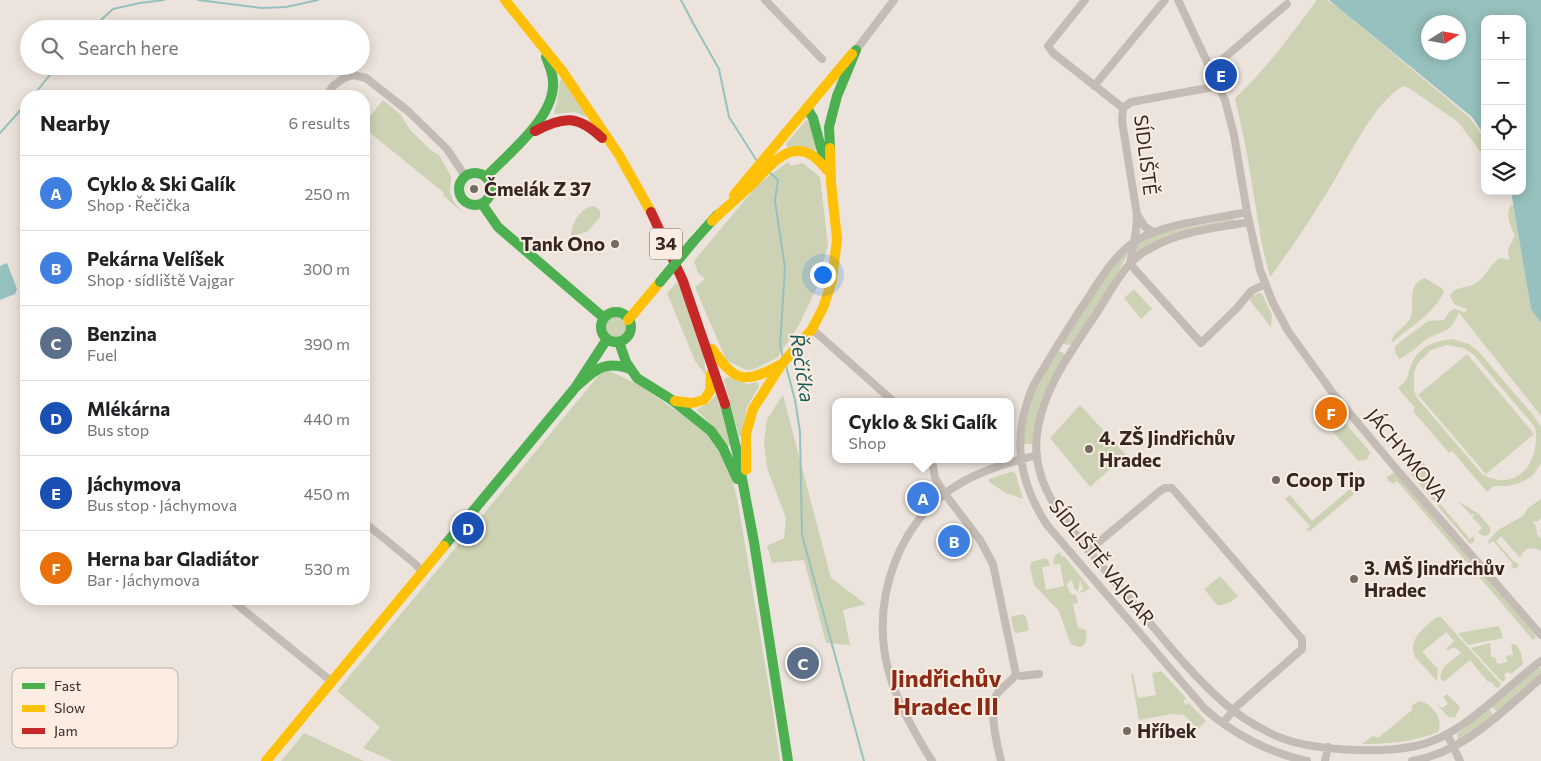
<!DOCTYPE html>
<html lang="en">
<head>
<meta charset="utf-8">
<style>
  body { margin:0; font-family:Commissioner,sans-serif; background:#f2f2f2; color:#202124 }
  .controls { position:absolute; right:15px; top:15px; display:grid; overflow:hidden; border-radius:10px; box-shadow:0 2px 12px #0003 }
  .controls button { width:45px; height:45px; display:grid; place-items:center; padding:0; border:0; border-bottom:1px solid #e0e0e0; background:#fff; color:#202124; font:25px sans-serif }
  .compass { position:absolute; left:1421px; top:15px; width:45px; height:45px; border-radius:50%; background:#fff; box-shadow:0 2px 12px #0003; rotate:79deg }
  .you { position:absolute; left:822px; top:274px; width:18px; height:18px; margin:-12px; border:4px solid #fff; border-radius:50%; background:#1a73e8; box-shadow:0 0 0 8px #1a73e833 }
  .badge { display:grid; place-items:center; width:32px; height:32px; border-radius:50%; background:#7c3aed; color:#fff; font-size:16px; font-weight:700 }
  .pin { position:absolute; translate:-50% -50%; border:2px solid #fff; box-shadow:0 1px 5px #0006 }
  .popup { position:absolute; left:832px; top:398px; width:182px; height:65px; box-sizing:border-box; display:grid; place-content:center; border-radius:10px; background:#fff; filter:drop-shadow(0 1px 4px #0005); font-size:16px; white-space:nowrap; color:#757577 }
  .popup b { font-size:19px; color:#202124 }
  .popup::after { content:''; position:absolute; left:50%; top:100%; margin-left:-10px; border:10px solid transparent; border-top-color:#fff }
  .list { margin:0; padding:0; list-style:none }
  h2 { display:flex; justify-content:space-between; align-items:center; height:65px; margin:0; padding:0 20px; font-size:21px }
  h2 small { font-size:16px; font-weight:400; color:#757577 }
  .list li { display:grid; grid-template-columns:32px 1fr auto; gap:15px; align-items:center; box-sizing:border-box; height:75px; padding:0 20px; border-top:1px solid #e0e0e0 }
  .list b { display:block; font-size:19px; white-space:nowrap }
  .list p { margin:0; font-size:16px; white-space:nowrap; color:#757577 }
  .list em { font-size:16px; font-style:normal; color:#757577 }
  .icon { flex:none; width:28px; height:28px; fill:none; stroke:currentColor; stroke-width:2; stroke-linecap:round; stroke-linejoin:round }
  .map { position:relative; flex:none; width:1541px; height:761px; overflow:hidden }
  .search { position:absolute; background:#fff; box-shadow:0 2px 12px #0003; left:20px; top:20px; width:350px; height:55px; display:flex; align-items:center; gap:12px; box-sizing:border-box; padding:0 18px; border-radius:28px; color:#757577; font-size:19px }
  .panel { position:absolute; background:#fff; box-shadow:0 2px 12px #0003; left:20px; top:90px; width:350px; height:515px; border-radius:20px }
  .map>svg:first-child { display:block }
</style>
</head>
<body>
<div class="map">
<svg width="1541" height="761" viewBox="0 0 1541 761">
  <rect width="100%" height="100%" fill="#ece4dc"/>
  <path fill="#ced2b4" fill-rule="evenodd" d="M1317,0H1326L1338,7L1470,118L1485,140V158L1458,122L1409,88L1403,86C1373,103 1347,161 1328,191C1310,220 1291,249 1270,277L1262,245L1246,148L1235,98C1267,69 1291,34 1317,0Z
    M562,78L588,116L586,117L575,112L555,114L554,112L557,103L560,80Z
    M383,100L400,114L411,131L432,151L439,155L451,176L450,191L453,201L465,215L444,196L443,192L364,128V124Z
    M806,120L810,121L818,148L814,151L788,148L786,144Z
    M788,162L791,166L803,163L820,177L828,245L820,274V281L799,325L777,358L755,369L746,370L726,360L695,287L705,279L698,273L694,261L758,184Z
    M1511,205L1514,206L1531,309L1541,323V416L1459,313C1456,318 1454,325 1448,329C1443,332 1436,334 1430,337C1422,341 1417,349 1409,353C1405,355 1404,358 1399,359L1395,352V347L1400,342L1428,321L1444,320L1450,311L1455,309L1464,312L1467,311L1466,309L1454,304L1450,296C1456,285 1465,289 1475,284C1485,278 1490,264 1500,258L1509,260L1508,249L1515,235C1510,226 1505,214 1511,205Z
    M595,206L600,211V217L588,231L571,237C571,224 581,206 595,206Z
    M1233,219L1234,222L1166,236L1136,252L1138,244L1158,233Z
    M1130,250L1114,280L1073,344L1069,345L1064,344L1063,342L1115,262Z
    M1425,278L1443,289L1444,291C1434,314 1411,326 1393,342L1391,341C1395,330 1408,327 1411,316C1415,301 1406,285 1425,278Z
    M678,281L703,350L706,376L695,361L667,293Z
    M1134,289L1152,309L1141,319L1124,298Z
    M1259,293L1262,294L1272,315L1271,327L1250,301L1251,296Z
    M606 327a10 10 0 1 1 20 0a10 10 0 1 1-20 0Z
    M1452,339L1469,344L1478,351L1533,415L1541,427V463L1536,471L1531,477L1520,483L1507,486H1494L1487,492L1452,451L1449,453L1413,411L1415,408L1398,388C1410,378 1406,378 1411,365C1418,347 1434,341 1452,339ZM1447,345L1463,348L1473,354L1535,427C1541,463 1517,492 1483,475L1417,398L1414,391V372L1418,363L1431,350Z
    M1058,351L1062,352L1065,355L1042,398L1033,444H1023L1026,420L1035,390Z
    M1467,354L1534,434L1486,474L1418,395Z
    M603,370L610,371L639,385L705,431L721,452L732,478L738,503L773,712L780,761H392L363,748L380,727L337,691Z
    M728,377L747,384L757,382L759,386L747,407L742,436H739L724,379Z
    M717,395L730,445L727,447L711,424L696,410L709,403L715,396Z
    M783,395L831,578L866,604L843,610L850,645L826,643L804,560L772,563L767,546L784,538L786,518L767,468L764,442L767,419Z
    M1080,405L1126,455L1090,487L1050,438Z
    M1342,419L1370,452L1369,456L1366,460L1358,461L1331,429Z
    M1421,457L1436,487L1430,492L1470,539L1473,536L1475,541L1470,544L1409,472Z
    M1397,471L1529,626L1536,637L1533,640L1397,481L1394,484L1388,481L1387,477Z
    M1011,472H1014L1016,475L1023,499L1006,493L989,482V479Z
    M1350,489L1354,494L1310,531L1306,530L1310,526L1285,499L1290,495L1312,521Z
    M1541,499V518L1537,522L1534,521L1533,523L1536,525L1537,534L1541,539V551C1532,546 1524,548 1520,558L1501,536L1496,541L1514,562H1516L1518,564V567L1514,569L1511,566L1513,564L1493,541L1489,544L1488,541L1498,530L1523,516L1528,508Z
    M1458,501L1479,514L1490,527V533L1486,536L1481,535L1478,532L1482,528L1472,517L1475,515L1473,514L1471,515Z
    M1060,552L1062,557L1064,556L1090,588L1086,591L1079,593L1083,589L1080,580L1078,592L1074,588L1072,580L1069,581L1067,586L1071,594L1076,595L1078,603L1073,604L1078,628L1086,630C1088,642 1084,653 1070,643L1059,611L1034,585L1030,567L1031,562L1046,558L1048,560L1050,566L1042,567L1046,590L1064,586L1060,564L1054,565C1052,558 1055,556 1060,552Z
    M1220,576L1238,596L1230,602L1218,606L1204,589Z
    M1024,614L1026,617L1029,629L1027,631L1017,633L1014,632L1011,618L1013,616Z
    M1437,617H1441L1501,684L1499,688H1497L1490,681L1488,682L1470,660L1445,681L1441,680C1438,667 1452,661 1461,653C1457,648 1453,645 1448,651L1446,649L1454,641L1446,632L1422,652L1438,669L1437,681L1415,657C1407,639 1425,627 1437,617Z
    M1499,626L1503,638L1468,645L1458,633Z
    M1490,643L1491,657H1495L1497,664L1507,662L1506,656L1513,655L1511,644L1517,645L1521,653L1523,664L1511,674L1508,672L1504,675L1506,678L1502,682L1471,648Z
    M1539,667L1541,669V675L1498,712L1491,706Z
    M1161,671L1186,698L1183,701L1186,705L1189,703L1206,721L1198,729L1184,715L1172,714L1139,720L1131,674L1133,673L1138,698L1156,695L1152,673Z
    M1447,694L1460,707L1455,718L1452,717L1451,718L1446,715L1436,703L1442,708L1448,704L1443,697Z
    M1420,701C1433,704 1444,720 1438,732C1413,742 1389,744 1362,744L1373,736L1378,738L1412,710V705Z
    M1489,709L1494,716L1459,740L1458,739L1457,734Z
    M304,733L364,761H281Z"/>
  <path fill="#96c1be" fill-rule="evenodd" d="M1329,0H1541V323L1531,309L1511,191H1522V19H1485V136L1472,117ZM1428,22H1458V52H1428Z
    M7,263L17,289L15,294L0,300V266Z"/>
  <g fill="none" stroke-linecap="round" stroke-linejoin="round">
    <path stroke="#96c1be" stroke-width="2" d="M198,0L262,8L286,7L318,0
      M681,0L693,23L719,69L729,117L757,161
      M91,29L113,9L140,3L164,0
      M33,96L57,66
      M0,133L26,104
      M769,172L778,180L775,201L785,268L780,346L783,357
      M786,366L795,400L800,432L802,535L864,761"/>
    <path stroke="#c5bbb5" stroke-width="8" d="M765,0L822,59
      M1085,0L1048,46L1053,53L1123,108
      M1178,0L1225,100L1234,135L1247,212L1260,270L1273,303L1288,331L1332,392L1392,464L1541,635
      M856,50L894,0
      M1211,71L1217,64L1287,4
      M1094,86L1165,0
      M1219,86L1131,102L1123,108L1122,121L1137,215L1136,231L1130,264L1201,343L1237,308L1251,291L1265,284
      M326,96L333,86L344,78L353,75L366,78L408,111L447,149L465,176
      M1247,212C1212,220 1163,223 1134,242C1111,258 1097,285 1082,307C1069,327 1056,347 1044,368C1039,376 1034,383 1031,391C1012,440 1019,482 1047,525L1205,709C1233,734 1270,753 1307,761
      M1138,216L1145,227L1153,232
      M1249,222C1217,228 1179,231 1151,248C1142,252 1133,260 1127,267C1115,281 1106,299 1096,314C1078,342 1056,371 1045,402C1037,424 1033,450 1040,472C1047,499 1065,521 1082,542C1099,563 1116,584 1134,604C1163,638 1190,673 1223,702C1237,715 1254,725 1270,733C1304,751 1378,754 1416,746C1463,736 1503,689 1541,661
      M812,329L894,402
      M932,459L935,478L945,494L980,540L993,564L1016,674C1011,683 1002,686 997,694C988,709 997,745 1001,761
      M364,522L414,563L423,572
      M1088,551L1160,491L1165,488H1172L1302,639V649L1237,706L1223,723
      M230,599L331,681
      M1016,674L1021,676L1039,674
      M1447,734L1460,761
      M932,761C915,734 894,697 887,665C872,598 898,521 959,484C982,470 1011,462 1037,455
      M1325,761L1328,747
      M1412,761C1464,752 1503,711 1541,678"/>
    <path stroke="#4caf50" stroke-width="10" d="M807,108L813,118L826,166
      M830,148L829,127L837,96L856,50
      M459 189a16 16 0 1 1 32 0a16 16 0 1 1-32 0Z
      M486,177C508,154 551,120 553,87C554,77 550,67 546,57
      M482,204L498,227L604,318
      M693,242L717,215
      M601 327a15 15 0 1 1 30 0a15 15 0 1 1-30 0Z
      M619,342L626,362L637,378L672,400L711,431L723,448L737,479
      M575,388C594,371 603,359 630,369
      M725,404L737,452L754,542L788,761
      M444,546L575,388L607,339"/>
    <path stroke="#ffc107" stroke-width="10" d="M505,0L563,72L619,155L651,212
      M734,195L852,54
      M712,221C725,208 739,197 752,184C764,173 778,152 797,151C811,150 820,162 828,171
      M628,320L660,282
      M712,349C736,383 744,384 780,365
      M675,401L692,403L704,400L710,391L711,374
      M746,470V434L753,409L781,365L812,329L823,308L832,281L837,239L831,183L830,148
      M266,761L444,546"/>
    <path stroke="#c62828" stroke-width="10" d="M535,131C564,116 578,115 602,138
      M651,212L683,281L725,404"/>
    <path stroke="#4caf50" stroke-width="10" d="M660,282L693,242"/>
  </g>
  <g fill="#756a64" stroke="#fbede1" stroke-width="2">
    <circle cx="474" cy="189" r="5"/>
    <circle cx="615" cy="244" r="5"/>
    <circle cx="1089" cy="449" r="5"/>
    <circle cx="1276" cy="480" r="5"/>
    <circle cx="1354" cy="579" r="5"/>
    <circle cx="1127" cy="731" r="5"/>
  </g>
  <g text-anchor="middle" stroke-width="4" stroke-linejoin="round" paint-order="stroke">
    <rect fill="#fbede1" stroke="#70635d" stroke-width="1" x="650" y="228.5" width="32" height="31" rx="4"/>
    <g font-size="18" font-weight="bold" fill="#352824">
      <text x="666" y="250">34</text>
    </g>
    <g font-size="19" fill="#352824" stroke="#fbede1">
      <text transform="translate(1146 155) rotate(83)" y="7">SÍDLIŠTĚ</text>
      <text transform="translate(1407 455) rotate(50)" y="7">JÁCHYMOVA</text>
      <text transform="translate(1102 562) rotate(51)" y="7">SÍDLIŠTĚ VAJGAR</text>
    </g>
    <g font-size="19" font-weight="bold" fill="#352824" stroke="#fbede1" text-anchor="start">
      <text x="484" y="196">Čmelák Z 37</text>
      <text x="605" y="251" text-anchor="end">Tank Ono</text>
      <text x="1099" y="445">4. ZŠ Jindřichův<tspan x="1099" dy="22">Hradec</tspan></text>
      <text x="1286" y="487">Coop Tip</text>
      <text x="1364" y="575">3. MŠ Jindřichův<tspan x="1364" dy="22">Hradec</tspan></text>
      <text x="1137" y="738">Hříbek</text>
    </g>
    <g font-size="20" font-style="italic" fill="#165a5a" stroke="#fbede1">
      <text transform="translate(802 368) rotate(81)" y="7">Řečička</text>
    </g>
    <g font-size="24" font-weight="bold" fill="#8b2a16" stroke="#fbede1">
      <text x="946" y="687">Jindřichův<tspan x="946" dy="28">Hradec III</tspan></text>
    </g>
  </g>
  <rect x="12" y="668" width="166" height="80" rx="8" fill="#fbede1" stroke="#c0b2a8" stroke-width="1"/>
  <rect x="22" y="683" width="23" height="6" fill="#4caf50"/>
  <rect x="22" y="705" width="23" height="7" fill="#ffc107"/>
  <rect x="22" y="728" width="23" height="6" fill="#c62828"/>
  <g font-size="14" fill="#352824">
    <text x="54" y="691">Fast</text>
    <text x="54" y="713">Slow</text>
    <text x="54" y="736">Jam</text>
  </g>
</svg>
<div class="controls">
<button>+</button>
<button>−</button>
<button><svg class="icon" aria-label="locate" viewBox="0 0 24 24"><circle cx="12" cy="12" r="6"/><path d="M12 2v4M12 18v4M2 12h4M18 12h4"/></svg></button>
<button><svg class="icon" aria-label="layers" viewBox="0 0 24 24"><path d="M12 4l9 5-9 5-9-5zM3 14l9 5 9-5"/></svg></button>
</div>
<svg class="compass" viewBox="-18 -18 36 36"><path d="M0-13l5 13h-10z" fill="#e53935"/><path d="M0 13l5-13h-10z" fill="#757577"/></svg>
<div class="you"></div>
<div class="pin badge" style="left:923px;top:498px;background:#3f7fe0">A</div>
<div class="popup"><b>Cyklo &amp; Ski Galík</b>Shop</div>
<div class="pin badge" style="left:954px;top:541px;background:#3f7fe0">B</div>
<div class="pin badge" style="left:803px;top:663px;background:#5c6f8a">C</div>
<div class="pin badge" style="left:468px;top:528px;background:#1a4fb4">D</div>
<div class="pin badge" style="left:1221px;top:75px;background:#1a4fb4">E</div>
<div class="pin badge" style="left:1331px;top:413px;background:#e8710a">F</div>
<div class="search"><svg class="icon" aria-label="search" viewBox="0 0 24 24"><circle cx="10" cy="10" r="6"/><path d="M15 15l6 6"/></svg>Search here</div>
<section class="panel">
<h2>Nearby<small>6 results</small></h2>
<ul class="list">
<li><span class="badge" style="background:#3f7fe0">A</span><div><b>Cyklo &amp; Ski Galík</b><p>Shop · Řečička</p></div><em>250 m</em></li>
<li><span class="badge" style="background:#3f7fe0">B</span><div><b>Pekárna Velíšek</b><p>Shop · sídliště Vajgar</p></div><em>300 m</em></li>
<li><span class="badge" style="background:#5c6f8a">C</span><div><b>Benzina</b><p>Fuel</p></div><em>390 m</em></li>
<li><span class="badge" style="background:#1a4fb4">D</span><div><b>Mlékárna</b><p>Bus stop</p></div><em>440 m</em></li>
<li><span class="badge" style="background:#1a4fb4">E</span><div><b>Jáchymova</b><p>Bus stop · Jáchymova</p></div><em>450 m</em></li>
<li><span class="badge" style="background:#e8710a">F</span><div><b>Herna bar Gladiátor</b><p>Bar · Jáchymova</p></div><em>530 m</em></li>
</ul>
</section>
</div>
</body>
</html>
